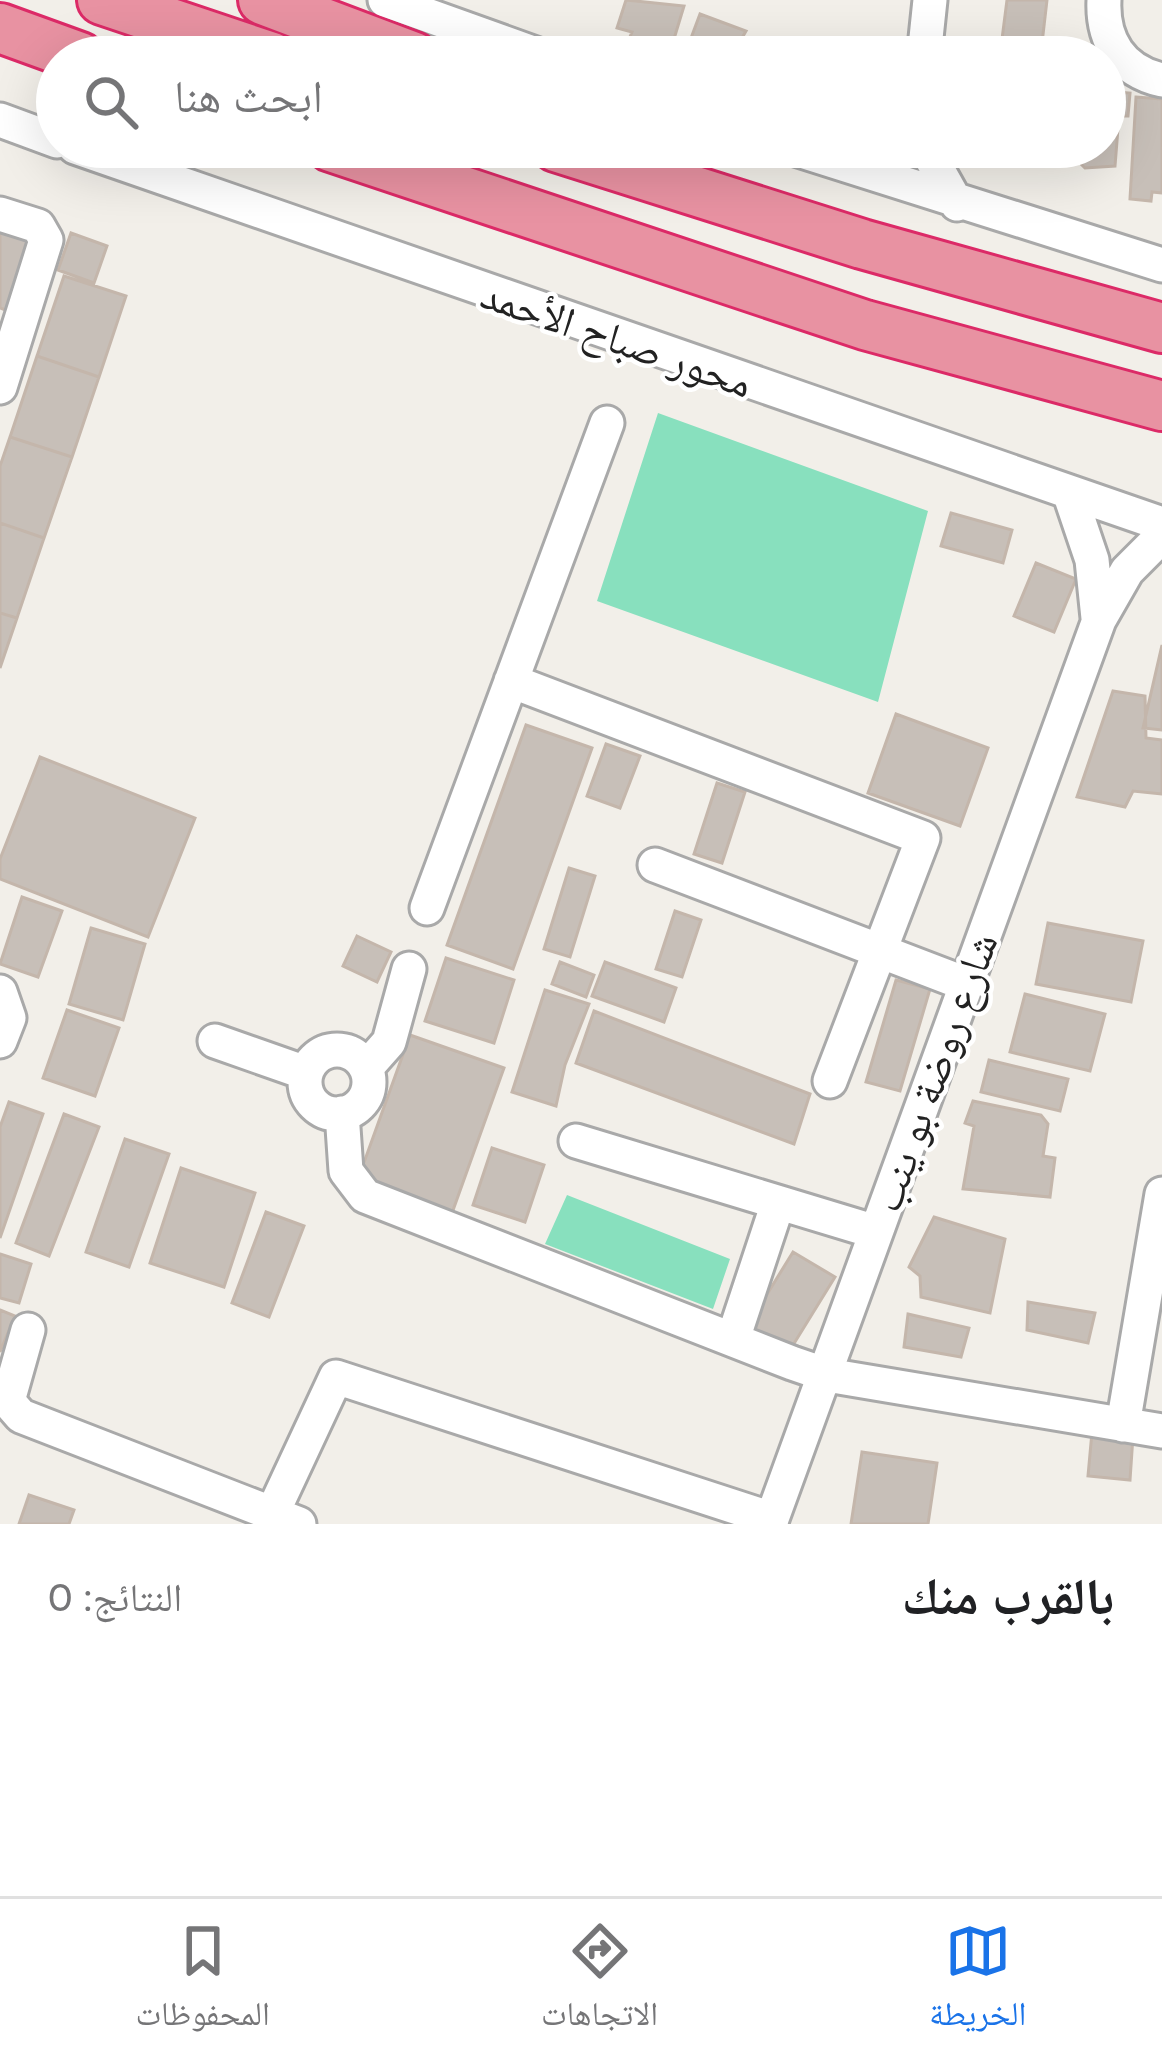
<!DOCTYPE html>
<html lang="ar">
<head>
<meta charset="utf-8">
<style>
  body { margin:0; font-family:"Varela Round","Noto Naskh Arabic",sans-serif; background:#f2f2f2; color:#202124; direction:rtl }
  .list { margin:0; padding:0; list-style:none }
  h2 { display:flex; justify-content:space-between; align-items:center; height:156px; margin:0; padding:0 48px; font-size:51px }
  h2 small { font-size:39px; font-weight:400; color:#757577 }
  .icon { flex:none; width:66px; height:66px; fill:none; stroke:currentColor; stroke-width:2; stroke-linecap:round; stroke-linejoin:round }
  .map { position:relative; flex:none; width:1162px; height:1524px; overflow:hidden; direction:ltr }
  .search { position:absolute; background:#fff; box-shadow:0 12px 48px #0002; left:36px; right:36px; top:36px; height:132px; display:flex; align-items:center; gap:30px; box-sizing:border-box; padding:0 42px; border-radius:66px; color:#757577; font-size:45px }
  .sheet { height:372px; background:#fff }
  nav { display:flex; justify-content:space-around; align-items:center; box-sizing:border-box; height:168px; border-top:3px solid #e0e0e0; background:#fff; font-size:33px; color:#757577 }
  nav a { display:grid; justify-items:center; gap:6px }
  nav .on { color:#1a73e8 }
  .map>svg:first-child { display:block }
</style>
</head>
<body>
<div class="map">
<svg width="1162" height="1524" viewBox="0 0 1162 1524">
  <rect width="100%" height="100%" fill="#f2efe9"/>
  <path fill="#88e0be" d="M658,413L928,511L878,702L597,601Z
    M567,1195L730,1259L713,1309L545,1244Z"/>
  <path fill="#c7bfb8" stroke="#c4b6ab" stroke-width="3" d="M626,0L684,6L670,52L629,39L632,32L617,28Z
    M1007,0H1047L1041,52L1001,47Z
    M700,14L746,31L731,57H684Z
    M1105,91L1130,93L1128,116H1119L1115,166L1085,168L1077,160L1081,147H1105Z
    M1136,97L1162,99V193L1152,192L1151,201L1130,199Z
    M0,219L36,230L8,311L0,308Z
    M71,233L107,246L94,283L58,270Z
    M64,276L126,296L99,377L37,356Z
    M37,356L99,377L72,457L10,437Z
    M10,437L72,457L44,538L0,523V466Z
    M951,513L1012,530L1003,563L941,546Z
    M0,523L44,538L17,618L0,613Z
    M1036,563L1076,579L1054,632L1014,616Z
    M0,613L17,618L0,668Z
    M1162,645V730L1143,728Z
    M1113,691L1145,696L1146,738L1162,740V794L1133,791L1125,807L1077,797Z
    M896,714L988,748L960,826L868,793Z
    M526,725L592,748L513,969L447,945Z
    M606,744L640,756L620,808L587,796Z
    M40,757L195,818L148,937L0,879V859Z
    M717,783L745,792L722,863L694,854Z
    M569,868L595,876L570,957L544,949Z
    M22,897L62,911L38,977L0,964Z
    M675,911L701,920L682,977L656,969Z
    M1048,923L1143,941L1131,1002L1036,984Z
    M91,928L145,944L123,1020L69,1004Z
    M357,936L391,952L377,982L343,966Z
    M446,958L514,980L494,1043L425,1021Z
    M560,962L594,975L586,997L552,984Z
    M605,962L676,988L664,1022L592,996Z
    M896,980L930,989L900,1091L866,1082Z
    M545,990L589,1004L565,1065L556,1106L512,1092Z
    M1025,994L1105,1014L1090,1071L1010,1052Z
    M67,1010L119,1028L95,1096L43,1078Z
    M594,1011L810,1094L794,1144L576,1063Z
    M410,1035L504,1068L452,1213L358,1179Z
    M989,1060L1068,1079L1060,1111L981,1092Z
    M973,1101L1041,1115L1048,1124L1043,1156L1055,1158L1050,1197L963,1189L974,1126L965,1123Z
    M9,1102L43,1114L0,1238V1127Z
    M64,1114L99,1127L49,1256L16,1243Z
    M125,1139L169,1154L129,1267L86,1252Z
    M492,1148L544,1165L525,1222L473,1205Z
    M181,1168L255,1193L224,1287L150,1263Z
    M266,1212L304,1226L269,1317L232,1303Z
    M934,1217L1005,1239L990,1313L921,1297L920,1276L909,1267Z
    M793,1252L835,1277L790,1350L748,1325Z
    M0,1254L31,1264L19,1303L0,1298Z
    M1028,1302L1095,1313L1088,1343L1027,1330Z
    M0,1310L15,1316L0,1352Z
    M908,1314L969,1328L961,1357L904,1347Z
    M1092,1432L1133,1436L1130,1480L1088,1476Z
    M862,1452L937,1463L928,1524H851Z
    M29,1495L74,1510L69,1524H19Z"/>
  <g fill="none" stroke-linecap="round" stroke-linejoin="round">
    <g stroke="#a9a9a9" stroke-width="39">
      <path id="minor" d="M385,0L544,57
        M1104,0C1102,40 1121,71 1162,80
        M924,57L930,0
        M0,120L57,141
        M75,147L1162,524
        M789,147L1162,265
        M925,147L957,204
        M0,214L38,226L46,240L0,387
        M1069,492L1092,560L1098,618
        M511,681L923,838L830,1081
        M655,865L966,984
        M427,908L607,423
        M0,992L9,1018L0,1041
        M215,1041L306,1073
        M305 1082a32 32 0 1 1 64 0a32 32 0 1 1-64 0Z
        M366,1068L389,1042L409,969
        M342,1113L346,1171L365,1196L792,1363L827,1375L1162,1431
        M576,1141L876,1232
        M28,1330L8,1401L21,1416L299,1524
        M733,1339L778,1203
        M1123,1425L1162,1194
        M272,1514L336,1377L772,1519
        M770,1524L1099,620L1127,571L1162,536"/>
    </g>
    <g stroke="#dc2a67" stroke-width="54">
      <path id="highway" d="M102,0L272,57
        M263,0L414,57
        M0,28L80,57
        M331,147L865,325L1162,406
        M556,147L862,244L1162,328"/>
    </g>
    <use href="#minor" stroke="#fff" stroke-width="33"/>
    <use href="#highway" stroke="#e892a2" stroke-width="48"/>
  </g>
  <g text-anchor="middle" stroke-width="9" stroke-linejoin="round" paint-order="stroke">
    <g font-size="42" fill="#222" stroke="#fff">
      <text transform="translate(617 338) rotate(19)" y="15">محور صباح الأحمد</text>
      <text transform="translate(934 1072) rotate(-70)" y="15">شارع روضة بو ينب</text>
    </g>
  </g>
</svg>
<div class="search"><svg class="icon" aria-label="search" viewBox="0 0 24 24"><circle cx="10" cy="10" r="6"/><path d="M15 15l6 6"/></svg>ابحث هنا</div>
</div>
<section class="sheet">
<h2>بالقرب منك<small>النتائج: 0</small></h2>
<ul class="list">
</ul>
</section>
<nav>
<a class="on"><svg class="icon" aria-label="map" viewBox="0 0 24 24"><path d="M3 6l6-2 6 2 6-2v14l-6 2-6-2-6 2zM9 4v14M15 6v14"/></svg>الخريطة</a>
<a><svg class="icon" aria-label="directions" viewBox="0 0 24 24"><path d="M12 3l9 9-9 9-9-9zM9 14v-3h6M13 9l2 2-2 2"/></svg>الاتجاهات</a>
<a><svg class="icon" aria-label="saved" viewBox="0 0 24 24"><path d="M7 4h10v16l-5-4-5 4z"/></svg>المحفوظات</a>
</nav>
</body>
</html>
